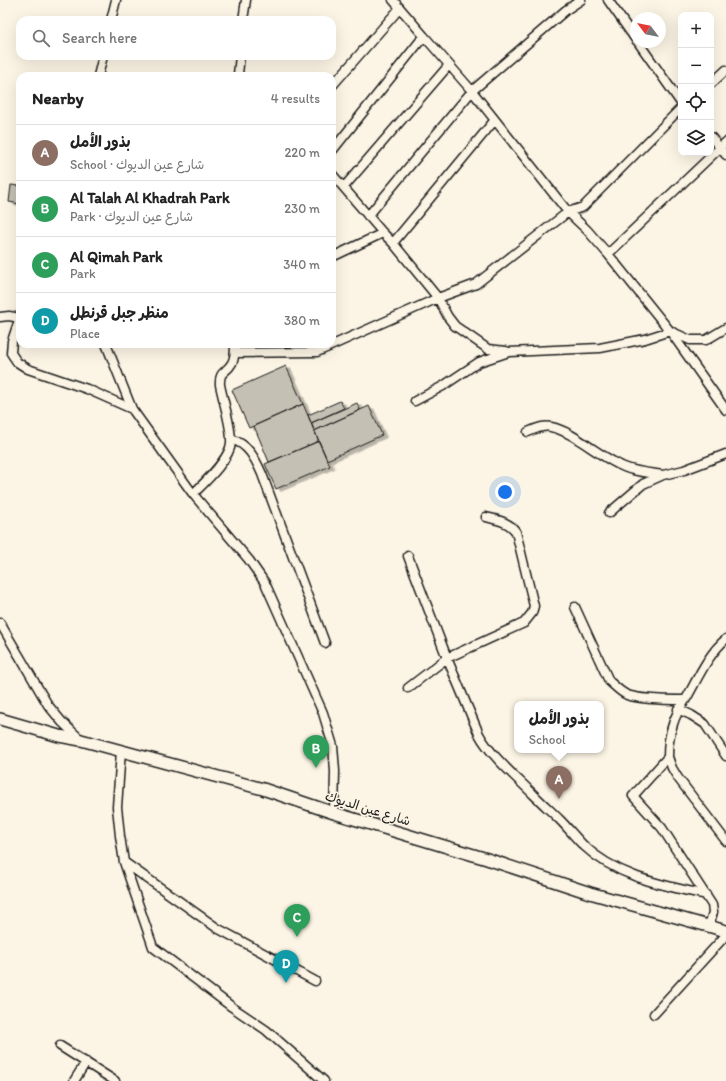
<!DOCTYPE html>
<html lang="en">
<head>
<meta charset="utf-8">
<style>
  body { margin:0; font-family:Itim,"Playpen Sans Arabic",sans-serif; background:#f6f6f6; color:#222 }
  .controls { position:absolute; right:12px; top:12px; display:grid; overflow:hidden; border-radius:8px; box-shadow:0 4px 16px #0002 }
  .controls button { width:36px; height:36px; display:grid; place-items:center; padding:0; border:0; border-bottom:1px solid #e0e0e0; background:#fff; color:#222; font:20px sans-serif }
  .compass { position:absolute; left:630px; top:12px; width:36px; height:36px; border-radius:50%; background:#fff; box-shadow:0 4px 16px #0002; rotate:302deg }
  .you { position:absolute; left:505px; top:492px; width:14px; height:14px; margin:-10px; border:3px solid #fff; border-radius:50%; background:#1a73e8; box-shadow:0 0 0 6px #1a73e833 }
  .badge { display:grid; place-items:center; width:26px; height:26px; border-radius:50%; background:#db2777; color:#fff; font-size:13px; font-weight:700 }
  .pin { position:absolute; translate:-50% -33px; filter:drop-shadow(0 1px 2px #0008) }
  .pin::after { content:''; position:absolute; top:21px; width:14px; height:12px; background:inherit; clip-path:polygon(0 0,100% 0,50% 100%) }
  .popup { position:absolute; left:514px; top:701px; width:90px; height:52px; box-sizing:border-box; display:grid; place-content:center; border-radius:8px; background:#fff; filter:drop-shadow(0 1px 3px #0005); font-size:13px; white-space:nowrap; color:#767676 }
  .popup b { font-size:15px; color:#222 }
  .popup::after { content:''; position:absolute; left:50%; top:100%; margin-left:-8px; border:8px solid transparent; border-top-color:#fff }
  .list { margin:0; padding:0; list-style:none }
  h2 { display:flex; justify-content:space-between; align-items:center; height:52px; margin:0; padding:0 16px; font-size:17px }
  h2 small { font-size:13px; font-weight:400; color:#767676 }
  .list li { display:grid; grid-template-columns:26px 1fr auto; gap:12px; align-items:center; box-sizing:border-box; height:56px; padding:0 16px; border-top:1px solid #e0e0e0 }
  .list b { display:block; font-size:15px; white-space:nowrap }
  .list p { margin:0; font-size:13px; white-space:nowrap; color:#767676 }
  .list em { font-size:13px; font-style:normal; color:#767676 }
  .icon { flex:none; width:22px; height:22px; fill:none; stroke:currentColor; stroke-width:2; stroke-linecap:round; stroke-linejoin:round }
  .map { position:relative; flex:none; width:726px; height:1081px; overflow:hidden }
  .search { position:absolute; background:#fff; box-shadow:0 4px 16px #0002; left:16px; top:16px; width:320px; height:44px; display:flex; align-items:center; gap:10px; box-sizing:border-box; padding:0 14px; border-radius:12px; color:#767676; font-size:15px }
  .panel { position:absolute; background:#fff; box-shadow:0 4px 16px #0002; left:16px; top:72px; width:320px; height:276px; border-radius:12px }
  .map>svg:first-child { display:block }
</style>
</head>
<body>
<div class="map">
<svg width="726" height="1081" viewBox="0 0 726 1081">
  <defs>
    <filter id="shadow"><feDropShadow dx="4.5" dy="2.5" stdDeviation="0" flood-color="#0004"/></filter>
  </defs>
  <rect width="100%" height="100%" fill="#fcf5e5"/>
  <filter id="ink" filterUnits="userSpaceOnUse"><feTurbulence type="fractalNoise" baseFrequency=".025" numOctaves="2"/><feDisplacementMap in="SourceGraphic" scale="8" xChannelSelector="R" yChannelSelector="G"/><feConvolveMatrix kernelMatrix="1 2 1 2 8 2 1 2 1" color-interpolation-filters="sRGB"/></filter>
  <g filter="url(#ink)">
    <path fill="#c4c0b3" stroke="#1c1c1c" filter="url(#shadow)" d="M11,185L20,186V204L9,202Z
      M286,366L303,404L249,428L232,390Z
      M340,401L344,408L311,423L308,415Z
      M357,403L360,410L314,431L311,423Z
      M303,404L319,441L269,462L254,426Z
      M369,406L382,435L327,460L314,431Z
      M319,441L330,466L276,489L265,464Z"/>
    <g fill="none" stroke-linecap="round" stroke-linejoin="round">
      <g stroke="#1c1c1c" stroke-width="11">
        <path id="minor" d="M393,0L424,36
          M581,0L566,10L472,91L568,212L587,230L608,254L670,331L690,340H706L726,328
          M608,0L636,40
          M111,20L116,0
          M243,20L246,0
          M638,42L681,103
          M98,76L103,56
          M239,76L238,74L240,56
          M711,84L726,70
          M332,86L400,8
          M711,137L726,155
          M332,151L424,36L472,91L368,216
          M332,174L383,233
          M344,187L449,65
          M393,243L494,121
          M608,254L726,142
          M332,257L383,233L393,243L438,298L448,317L455,326L488,349L506,351
          M0,317L9,316L20,318
          M20,317L12,341L11,353L17,362L28,369L87,389L132,409L193,494
          M106,344L132,409
          M235,344C235,351 235,358 232,363C226,374 219,370 220,385C223,400 232,429 231,443C230,459 204,483 193,494L249,560L265,583L323,713L333,746L335,771L334,813
          M235,353L317,352L438,298L476,284L568,212L583,207L681,108
          M415,401L443,386L479,362L509,352L600,348L645,339L670,331L726,410
          M528,432C535,429 543,425 551,427C575,432 599,457 624,467C635,472 650,473 663,475
          M231,439C248,444 255,458 262,474L325,643
          M609,513L643,484L663,475L684,470L726,454
          M408,556L447,658L479,734C490,755 517,778 534,795C543,804 552,812 560,820C568,828 575,837 583,845C617,877 662,885 706,895
          M575,607L609,681C615,686 620,692 627,695C641,700 669,700 685,700
          M0,623L48,705L62,722L81,740
          M408,688L447,658L524,623L532,613L534,606L516,532C510,522 497,520 486,517
          M678,709L691,715L705,724L726,756
          M121,751L117,807L120,836L124,862L153,947L232,1007L266,1030L324,1081
          M668,757L672,768L678,778L726,841
          M124,862L217,928L315,981
          M709,926L713,912L712,905L662,828L633,796L668,757C668,745 669,735 673,724C676,713 680,708 686,699C697,680 708,654 726,639
          M654,1014L726,935
          M60,1046L115,1081
          M74,1081L86,1062"/>
      </g>
      <g stroke="#1c1c1c" stroke-width="14">
        <path id="secondary" d="M0,719L59,736L81,740L263,789L334,813L487,859L590,893L726,931"/>
      </g>
      <use href="#minor" stroke="#fcf5e5" stroke-width="8"/>
      <use href="#secondary" stroke="#fcf5e5" stroke-width="11"/>
    </g>
  </g>
  <g text-anchor="middle" stroke-width="3" stroke-linejoin="round" paint-order="stroke">
    <g font-size="13" fill="#1c1c1c" stroke="#fcf5e5">
      <text transform="translate(368 808) rotate(17)" y="5">شارع عين الديوك</text>
    </g>
  </g>
</svg>
<div class="controls">
<button>+</button>
<button>−</button>
<button><svg class="icon" aria-label="locate" viewBox="0 0 24 24"><circle cx="12" cy="12" r="6"/><path d="M12 2v4M12 18v4M2 12h4M18 12h4"/></svg></button>
<button><svg class="icon" aria-label="layers" viewBox="0 0 24 24"><path d="M12 4l9 5-9 5-9-5zM3 14l9 5 9-5"/></svg></button>
</div>
<svg class="compass" viewBox="-18 -18 36 36"><path d="M0-13l5 13h-10z" fill="#e53935"/><path d="M0 13l5-13h-10z" fill="#767676"/></svg>
<div class="you"></div>
<div class="pin badge" style="left:559px;top:799px;background:#8d6e63">A</div>
<div class="popup"><b>بذور الأمل</b>School</div>
<div class="pin badge" style="left:316px;top:768px;background:#2e9e5b">B</div>
<div class="pin badge" style="left:297px;top:937px;background:#2e9e5b">C</div>
<div class="pin badge" style="left:286px;top:983px;background:#0f9aa8">D</div>
<div class="search"><svg class="icon" aria-label="search" viewBox="0 0 24 24"><circle cx="10" cy="10" r="6"/><path d="M15 15l6 6"/></svg>Search here</div>
<section class="panel">
<h2>Nearby<small>4 results</small></h2>
<ul class="list">
<li><span class="badge" style="background:#8d6e63">A</span><div><b>بذور الأمل</b><p>School · شارع عين الديوك</p></div><em>220 m</em></li>
<li><span class="badge" style="background:#2e9e5b">B</span><div><b>Al Talah Al Khadrah Park</b><p>Park · شارع عين الديوك</p></div><em>230 m</em></li>
<li><span class="badge" style="background:#2e9e5b">C</span><div><b>Al Qimah Park</b><p>Park</p></div><em>340 m</em></li>
<li><span class="badge" style="background:#0f9aa8">D</span><div><b>منظر جبل قرنطل</b><p>Place</p></div><em>380 m</em></li>
</ul>
</section>
</div>
</body>
</html>
